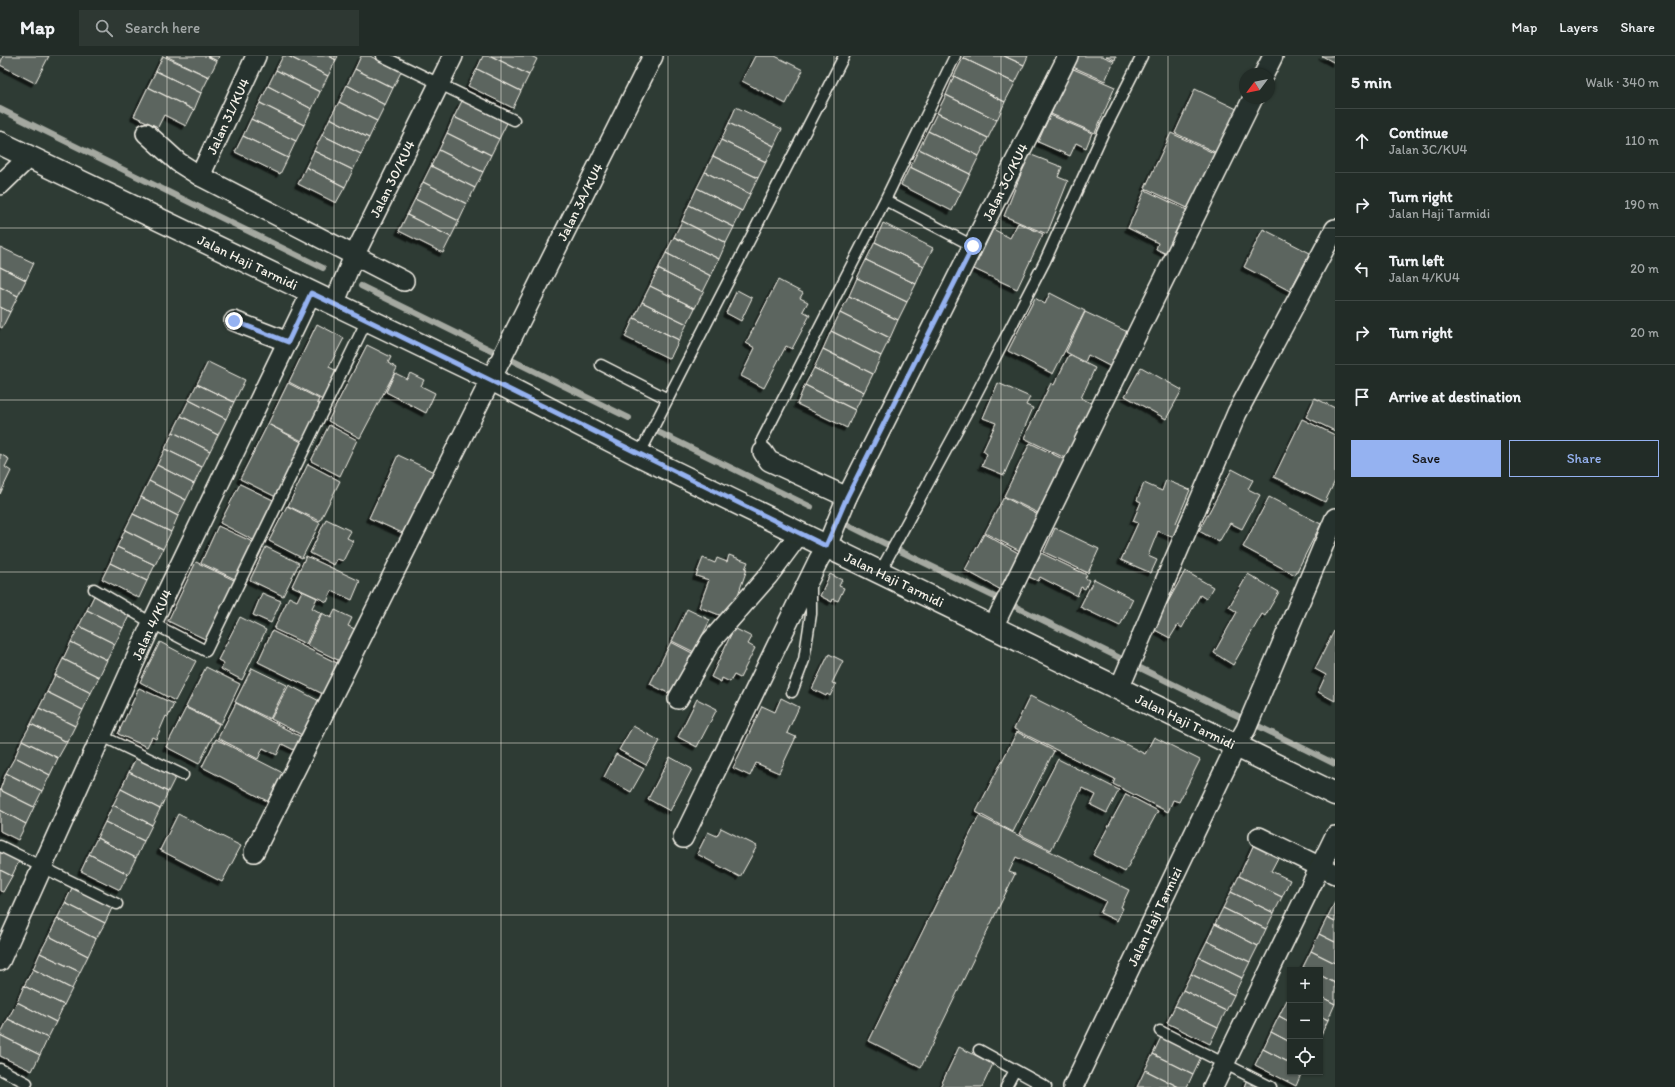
<!DOCTYPE html>
<html lang="en">
<head>
<meta charset="utf-8">
<style>
  body { margin:0; font-family:Itim,sans-serif; background:#2e3833; color:#f1f3f6 }
  .controls { position:absolute; right:12px; bottom:12px; display:grid; overflow:hidden; border-radius:0px; box-shadow:0 1px 3px #0004 }
  .controls button { width:36px; height:36px; display:grid; place-items:center; padding:0; border:0; border-bottom:1px solid #3f4844; background:#222c27; color:#f1f3f6; font:20px sans-serif }
  .compass { position:absolute; left:1239px; top:12px; width:36px; height:36px; border-radius:50%; background:#222c27; box-shadow:0 1px 3px #0004; rotate:238deg }
  .stop { position:absolute; width:12px; height:12px; margin:-9px; border:3px solid #95b2f1; border-radius:50%; background:#fff }
  .stop.end { background:#95b2f1; border-color:#fff; box-shadow:0 1px 4px #0008 }
  .list { margin:0; padding:0; list-style:none }
  h2 { display:flex; justify-content:space-between; align-items:center; height:52px; margin:0; padding:0 16px; font-size:17px }
  h2 small { font-size:13px; font-weight:400; color:#a2a7a7 }
  .list li { display:grid; grid-template-columns:26px 1fr auto; gap:12px; align-items:center; box-sizing:border-box; height:64px; padding:0 16px; border-top:1px solid #3f4844 }
  .list b { display:block; font-size:15px; white-space:nowrap }
  .list p { margin:0; font-size:13px; white-space:nowrap; color:#a2a7a7 }
  .list em { font-size:13px; font-style:normal; color:#a2a7a7 }
  .actions { display:flex; gap:8px; padding:12px 16px }
  .actions a { flex:1; padding:9px 0; border:1px solid #95b2f1; border-radius:0px; text-align:center; font-size:14px; color:#95b2f1 }
  .actions .main { background:#95b2f1; color:#111 }
  .icon { flex:none; width:22px; height:22px; fill:none; stroke:currentColor; stroke-width:2; stroke-linecap:round; stroke-linejoin:round }
  .map { position:relative; flex:none; width:1335px; height:1031px; overflow:hidden }
  header { display:flex; align-items:center; gap:24px; box-sizing:border-box; height:56px; padding:0 20px; background:#222c27; border-bottom:1px solid #3f4844 }
  header strong { font-size:19px }
  nav { display:flex; gap:22px; margin-inline-start:auto; font-size:14px }
  .search { width:280px; height:36px; background:#2e3833; display:flex; align-items:center; gap:10px; box-sizing:border-box; padding:0 14px; border-radius:0px; color:#a2a7a7; font-size:15px }
  main { display:flex }
  aside { flex:1; background:#222c27 }
  .map>svg:first-child { display:block }
</style>
</head>
<body>
<header>
<strong>Map</strong>
<div class="search"><svg class="icon" aria-label="search" viewBox="0 0 24 24"><circle cx="10" cy="10" r="6"/><path d="M15 15l6 6"/></svg>Search here</div>
<nav><a>Map</a><a>Layers</a><a>Share</a></nav>
</header>
<main>
<div class="map">
<svg width="1335" height="1031" viewBox="0 0 1335 1031">
  <defs>
    <filter id="shadow"><feDropShadow dx="-3.5" dy="3.5" stdDeviation="0" flood-color="#0009"/></filter>
  </defs>
  <rect width="100%" height="100%" fill="#2e3b34"/>
  <filter id="ink" filterUnits="userSpaceOnUse"><feTurbulence type="fractalNoise" baseFrequency=".025" numOctaves="2"/><feDisplacementMap in="SourceGraphic" scale="8" xChannelSelector="R" yChannelSelector="G"/><feConvolveMatrix kernelMatrix="1 2 1 2 8 2 1 2 1" color-interpolation-filters="sRGB"/></filter>
  <g filter="url(#ink)">
    <g fill="none" stroke-linecap="round" stroke-linejoin="round">
      <path stroke="#a4a8a0" stroke-width="6" d="M0,53L323,212
        M361,230L629,362
        M658,376L811,451
        M844,467L886,488
        M900,495L999,543
        M1014,550L1244,663
        M1254,668L1335,708"/>
    </g>
    <path fill="#5c655e" stroke="#f4f1e8" filter="url(#shadow)" d="M3,0H49L35,27L0,9Z
      M163,0L209,21L201,37L156,15Z
      M166,0H207L217,5L209,21Z
      M207,0H219L217,5Z
      M283,0H288L328,20L320,36L276,14Z
      M288,0H329L336,4L328,20Z
      M329,0H338L336,4Z
      M361,0H370L401,16L393,32L355,13Z
      M483,0H491L529,19L521,35L477,13Z
      M491,0H531L537,3L529,19Z
      M755,0H775L803,14L786,48L742,25Z
      M964,0H1004L1024,9L1015,27L963,2Z
      M1004,0H1028L1024,9Z
      M1078,0H1102L1114,5L1105,25L1073,11Z
      M1106,0H1116L1115,4Z
      M1322,0H1335V7Z
      M963,2L1015,27L1005,46L954,20Z
      M1071,12L1115,31L1095,77L1051,58Z
      M355,13L393,32L385,49L347,29Z
      M477,13L521,35L513,52L468,30Z
      M276,14L320,36L312,53L268,30Z
      M156,15L201,37L194,54L148,31Z
      M954,20L1005,46L997,64L946,39Z
      M347,29L385,49L377,65L339,46Z
      M268,30L312,53L304,69L260,47Z
      M148,31L194,54L186,70L164,59L158,71L134,60Z
      M1195,33L1241,55L1221,99L1175,77Z
      M946,39L997,64L988,82L937,57Z
      M462,45L507,67L499,83L454,61Z
      M339,46L377,65L369,82L330,62Z
      M260,47L304,69L296,85L251,63Z
      M736,51L782,73L774,90L729,67Z
      M937,57L988,82L979,100L928,75Z
      M1050,59L1092,77L1086,92L1076,87L1070,100L1038,86Z
      M454,61L499,83L491,99L447,77Z
      M330,62L369,82L361,98L322,79Z
      M251,63L296,85L288,102L243,80Z
      M729,67L774,90L766,106L721,84Z
      M928,75L979,100L970,118L919,93Z
      M447,77L491,99L483,116L439,94Z
      M1171,77L1220,100L1194,155L1145,132Z
      M322,79L361,98L353,114L314,95Z
      M243,80L288,102L280,118L235,96Z
      M721,84L766,106L758,122L713,100Z
      M919,93L970,118L961,136L910,111Z
      M439,94L483,116L475,132L431,110Z
      M314,95L353,114L345,131L306,111Z
      M1029,98L1062,111L1058,121L1068,125L1047,178L1004,160Z
      M713,100L758,122L750,138L705,116Z
      M431,110L475,132L467,148L423,126Z
      M306,111L345,131L336,147L298,128Z
      M910,111L961,136L952,155L901,129Z
      M705,116L750,138L742,155L697,132Z
      M423,126L467,148L459,165L415,143Z
      M697,132L742,155L734,171L689,149Z
      M1145,134L1193,157L1173,201L1156,193L1158,187L1128,172Z
      M415,143L459,165L451,181L407,159Z
      M689,149L734,171L726,187L682,165Z
      M407,159L451,181L443,197L399,175Z
      M682,165L726,187L719,203L674,181Z
      M883,167L933,192L924,210L875,186Z
      M1018,167L1043,178L1017,233L974,213L993,173L1010,182Z
      M1263,173L1310,197L1290,235L1244,211Z
      M674,181L719,203L711,220L666,197Z
      M875,186L924,210L916,228L866,204Z
      M0,191L34,207L26,224L0,211Z
      M666,197L711,220L703,236L658,213Z
      M866,204L916,228L907,246L857,222Z
      M0,211L26,224L18,240L0,231Z
      M658,213L703,236L695,252L650,230Z
      M857,222L907,246L898,264L849,240Z
      M778,224L803,237L800,242L808,246L803,255L810,259L792,293L786,290L764,332L741,320L755,292L746,287Z
      M650,230L695,252L687,268L642,246Z
      M0,231L18,240L10,256L0,251Z
      M737,234L752,242L741,265L726,257Z
      M1050,237L1085,255L1053,318L1008,295L1035,242L1045,248Z
      M849,240L898,264L890,282L840,257Z
      M642,246L687,268L679,284L634,262Z
      M0,251L10,256L2,272L0,271Z
      M1085,256L1132,278L1115,313L1088,299L1085,306L1066,296Z
      M840,257L890,282L881,300L831,275Z
      M634,262L679,284L670,303L625,281Z
      M317,268L344,282L329,311L337,315L323,344L289,326Z
      M831,275L881,300L873,318L823,293Z
      M367,289L391,301L388,307L397,312L360,382L328,365Z
      M823,293L873,318L864,336L814,312Z
      M1069,299L1095,312L1081,342L1097,350L1071,405L1024,382L1051,327L1054,329Z
      M208,306L245,324L234,346L197,328Z
      M1141,311L1182,334L1166,363L1125,340Z
      M814,312L864,336L855,354L805,329Z
      M395,317L407,323L410,317L424,324L421,330L435,337L426,357L386,336Z
      M288,327L319,343L317,347L323,350L304,386L268,368Z
      M998,327L1030,341L1026,349L1033,352L1004,419L982,410L987,398L983,395L996,367L983,362Z
      M197,328L234,346L226,363L189,344Z
      M805,329L855,354L847,372L797,348Z
      M1315,342L1335,352V375L1306,361Z
      M189,344L226,363L218,379L181,360Z
      M181,360L218,379L210,395L173,376Z
      M1302,363L1335,379V425L1325,446L1274,421Z
      M268,368L305,388L278,442L240,423Z
      M329,369L357,384L340,420L311,405Z
      M173,376L210,395L202,411L165,393Z
      M1030,387L1069,406L1042,459L1004,440Z
      M165,393L202,411L194,428L157,409Z
      M0,398L9,403L5,411L11,415L0,438Z
      M398,399L438,418L409,480L369,462Z
      M308,408L340,425L320,465L288,450Z
      M157,409L194,428L186,444L149,425Z
      M1232,413L1253,424L1248,433L1260,439L1242,473L1230,467L1219,486L1199,475Z
      M1166,424L1190,434L1176,467L1180,469L1174,482L1158,475L1148,500L1157,504L1151,517L1121,504L1138,467L1133,465L1141,446L1137,444L1144,427L1162,435Z
      M149,425L186,444L178,460L141,441Z
      M240,428L275,445L255,485L220,467Z
      M141,441L178,460L171,476L133,458Z
      M1004,441L1042,461L1024,497L985,477Z
      M1269,441L1321,468L1295,519L1243,491Z
      M287,450L320,467L302,502L269,485Z
      M133,458L171,476L163,493L125,474Z
      M326,463L351,475L347,482L353,485L343,505L337,503L334,509L310,497Z
      M218,470L255,487L237,524L201,507Z
      M1055,472L1099,493L1088,517L1044,496Z
      M125,474L163,493L155,509L117,491Z
      M984,478L1022,499L1003,535L965,514Z
      M117,491L155,509L147,525L110,507Z
      M266,491L299,507L283,540L250,524Z
      M1041,497L1087,519L1085,522L1089,524L1085,533L1081,531L1077,540L1040,521L1038,525L1029,521Z
      M729,499L748,506L745,513H747L733,553L727,562L699,551L709,524L696,520L703,502L715,507L717,502L727,506Z
      M306,500L360,525L352,544L332,535L327,546L292,530Z
      M196,506L236,525L207,584L168,565Z
      M110,507L147,525L139,542L102,523Z
      M1185,515L1213,531L1206,543L1200,539L1182,572L1178,569L1170,582L1153,573Z
      M830,518L842,524L839,530L844,532L838,545L833,543L832,546L820,540Z
      M1248,518L1279,536L1265,560L1262,558L1233,609L1214,597L1237,556L1229,551Z
      M1094,523L1133,543L1120,570L1080,551Z
      M302,535L317,542L312,552L321,557L306,588L274,573L289,541L297,545Z
      M262,537L281,545L271,567L253,559Z
      M95,538L131,556L123,572L87,554Z
      M687,553L710,564L694,596L672,585Z
      M87,554L123,572L115,588L79,570Z
      M335,554L352,562L348,570L355,573L340,605L307,589L322,557L331,562Z
      M240,561L266,574L242,624L221,613L224,607L218,604Z
      M79,570L115,588L107,604L71,586Z
      M734,572L752,581L748,588L755,592L740,622L734,619L730,626L722,622L721,626L711,621Z
      M272,575L339,608L325,639L258,606Z
      M1334,575L1335,576V645L1318,636L1326,619L1315,613Z
      M71,586L107,604L99,621L63,603Z
      M160,586L196,605L175,645L140,626Z
      M671,586L694,598L681,641L669,635L668,637L650,628Z
      M829,598L843,605L832,627L836,628L830,640L827,638L826,640L812,633Z
      M63,603L99,621L91,637L55,619Z
      M206,611L240,628L221,668L186,651Z
      M252,612L287,629L270,663L235,646Z
      M55,619L91,637L83,654L47,636Z
      M289,629L323,647L306,681L271,663Z
      M139,632L174,648L168,661L166,660L156,683L152,681L147,691L118,678Z
      M47,636L83,654L75,670L39,652Z
      M1030,640L1145,698L1154,681L1200,704L1179,746L1173,744L1168,756L1113,728L1115,723L1014,673Z
      M781,642L799,651L787,677L796,681L779,717L756,707L750,720L733,712L762,650L775,656Z
      M697,643L717,653L697,691L678,681Z
      M236,647L305,683L298,696L282,688L277,699L263,692L258,703L218,682Z
      M39,652L75,670L67,686L31,668Z
      M186,652L219,668L199,708L166,691Z
      M31,668L67,686L58,702L22,684Z
      M633,670L660,685L646,709L619,694Z
      M1017,676L1054,695L1013,776L976,756Z
      M216,683L285,718L271,747L202,711Z
      M22,684L58,702L50,719L15,701Z
      M616,698L644,713L631,736L604,721Z
      M137,700L176,720L168,736L129,716Z
      M15,701L50,719L42,735L6,717Z
      M670,701L692,713L670,755L648,743Z
      M1058,703L1119,734L1107,757L1091,749L1096,739L1082,732L1051,794L1019,778Z
      M129,716L168,736L160,753L121,733Z
      M6,717L42,735L34,751L0,734Z
      M121,733L160,753L152,769L113,749Z
      M0,734L34,751L26,768L0,754Z
      M1126,738L1158,755L1125,816L1093,799Z
      M113,749L152,769L144,785L105,766Z
      M0,754L26,768L18,784L0,775Z
      M178,758L241,790L222,826L160,794Z
      M979,760L1129,834L1121,851L1123,852L1117,865L1100,857L1106,845L1016,801L1009,816L1015,818L921,1011L869,985Z
      M105,766L144,785L136,802L97,782Z
      M721,772L757,790L740,821L697,798L708,776L717,780Z
      M97,782L136,802L128,818L89,798Z
      M1255,786L1280,798L1271,815L1290,824L1282,841L1239,820Z
      M0,793L20,803L12,820L0,814Z
      M89,798L128,818L120,834L81,815Z
      M0,814L12,820L3,836L0,835Z
      M1239,820L1282,841L1274,857L1231,836Z
      M73,830L113,850L105,867L65,847Z
      M1231,836L1274,857L1266,873L1223,852Z
      M1335,846V866L1327,862Z
      M65,847L105,867L96,883L57,863Z
      M1223,852L1266,873L1258,890L1215,868Z
      M1327,862L1335,866V886L1319,878Z
      M57,863L96,883L88,900L49,880Z
      M1215,868L1258,890L1250,906L1207,885Z
      M1319,878L1335,886V907L1311,895Z
      M49,880L88,900L80,916L40,897Z
      M1207,885L1250,906L1242,922L1199,901Z
      M1311,895L1335,907V927L1320,919V914H1309L1303,911Z
      M40,897L80,916L72,933L33,913Z
      M1199,901L1242,922L1234,939L1191,918Z
      M33,913L72,933L64,949L24,930Z
      M1191,918L1234,939L1226,955L1183,934Z
      M1320,919L1335,927V948L1320,940Z
      M24,930L64,949L56,966L17,946Z
      M1183,934L1226,955L1218,971L1175,950Z
      M1320,940L1335,948L1328,964L1320,960Z
      M1287,944L1290,945V966L1279,960Z
      M17,946L56,966L48,982L8,963Z
      M1175,950L1218,971L1210,988L1167,967Z
      M1279,960L1290,966V986L1271,976Z
      M1320,960L1328,964L1320,981Z
      M8,963L48,982L40,999L0,979Z
      M1271,976L1290,986V1007L1263,993Z
      M0,979L40,999L32,1015L0,1000Z
      M1161,981L1201,1001L1193,1018L1153,998Z
      M959,991L993,1008L982,1031H940Z
      M1263,993L1290,1007V1016H1302L1296,1030L1255,1009Z
      M1153,998L1193,1018L1187,1031H1179L1145,1014Z
      M1145,1014L1179,1031H1137Z
      M1247,1023L1263,1031H1244Z"/>
    <g fill="none" stroke-linecap="round" stroke-linejoin="round">
      <g stroke="#f4f1e8" stroke-width="13">
        <path id="lane" d="M382,0L514,64
          M885,144L973,190
          M601,309L668,343
          M763,396L762,384L885,144L955,0
          M639,399L844,0
          M880,516L970,350L1045,205L1104,75L1142,0
          M94,533L152,567L206,595L367,264
          M792,636L804,604L811,558V529
          M102,680L183,719
          M0,790L117,848
          M1160,975L1271,1031
          M979,994L1046,1031
          M0,1013L27,1027
          M1006,1031L1015,1014"/>
      </g>
      <g stroke="#f4f1e8" stroke-width="22">
        <g id="street">
          <path d="M1264,18L1273,0"/>
          <path d="M146,77L178,106L200,120L404,225"/>
          <path id="s1" d="M200,120L256,0"/>
          <path d="M0,129L29,101"/>
          <path id="s2" d="M334,248L354,200L453,0"/>
          <path d="M234,265L288,286"/>
          <path d="M763,396L769,405L847,441"/>
          <path d="M993,571L1253,42"/>
          <path d="M1119,633L1237,357L1335,173"/>
          <path d="M678,643L711,585L768,520L800,477"/>
          <path d="M1259,781L1335,818"/>
          <path id="s3" d="M683,782L819,503L827,490L847,441L1068,0"/>
          <path id="s4" d="M254,796L653,0"/>
          <path id="s5" d="M0,905L152,567L311,237"/>
          <path id="s6" d="M1073,1031L1236,690L1246,673L1335,462"/>
          <path d="M1213,1031L1335,780"/>
        </g>
      </g>
      <g stroke="#f4f1e8" stroke-width="25">
        <g id="secondary">
          <path id="s7" d="M0,87L491,323L639,399L1335,738"/>
        </g>
      </g>
      <use href="#lane" stroke="#26332d" stroke-width="10"/>
      <use href="#street" stroke="#26332d" stroke-width="19"/>
      <use href="#secondary" stroke="#26332d" stroke-width="22"/>
    </g>
  </g>
  <g fill="none" stroke-linecap="round" stroke-linejoin="round" filter="url(#ink)">
    <path stroke="#95b2f1" stroke-width="5" d="M234,265L288,286L311,237C484,320 655,406 826,490L847,441L973,190"/>
  </g>
  <path fill="none" stroke="#f4f1e8" stroke-width="1" stroke-opacity="0.55" d="M167,0V1031M334,0V1031M501,0V1031M668,0V1031M834,0V1031M1001,0V1031M1168,0V1031M0,172H1335M0,344H1335M0,516H1335M0,687H1335M0,859H1335"/>
  <g text-anchor="middle" stroke-width="3.5" stroke-linejoin="round" paint-order="stroke">
    <g font-size="14" fill="#f4f1e8" stroke="#26332d">
      <text dy="5" stroke="none"><textPath href="#s1" startOffset="66">Jalan 31/KU4</textPath></text>
      <text dy="5" stroke="none"><textPath href="#s2" startOffset="138">Jalan 30/KU4</textPath></text>
      <text dy="5" stroke="none"><textPath href="#s3" startOffset="731">Jalan 3C/KU4</textPath></text>
      <text dy="5" stroke="none"><textPath href="#s4" startOffset="727">Jalan 3A/KU4</textPath></text>
      <text dy="5" stroke="none"><textPath href="#s7" startOffset="275">Jalan Haji Tarmidi</textPath></text>
      <text dy="5" stroke="none"><textPath href="#s7" startOffset="995">Jalan Haji Tarmidi</textPath></text>
      <text dy="5" stroke="none"><textPath href="#s5" startOffset="369">Jalan 4/KU4</textPath></text>
      <text dy="5" stroke="none"><textPath href="#s7" startOffset="1319">Jalan Haji Tarmidi</textPath></text>
      <text dy="5" stroke="none"><textPath href="#s6" startOffset="189">Jalan Haji Tarmizi</textPath></text>
    </g>
  </g>
</svg>
<div class="controls">
<button>+</button>
<button>−</button>
<button><svg class="icon" aria-label="locate" viewBox="0 0 24 24"><circle cx="12" cy="12" r="6"/><path d="M12 2v4M12 18v4M2 12h4M18 12h4"/></svg></button>
</div>
<svg class="compass" viewBox="-18 -18 36 36"><path d="M0-13l5 13h-10z" fill="#e53935"/><path d="M0 13l5-13h-10z" fill="#a2a7a7"/></svg>
<div class="stop" style="left:973px;top:190px"></div>
<div class="stop end" style="left:234px;top:265px"></div>
</div>
<aside>
<h2>5 min<small>Walk · 340 m</small></h2>
<ul class="list">
<li><svg class="icon" aria-label="ahead" viewBox="0 0 24 24"><path d="M12 20V5M6 11l6-6 6 6"/></svg><div><b>Continue</b><p>Jalan 3C/KU4</p></div><em>110 m</em></li>
<li><svg class="icon" aria-label="right" viewBox="0 0 24 24"><path d="M7 20v-9h11M14 6l5 5-5 5"/></svg><div><b>Turn right</b><p>Jalan Haji Tarmidi</p></div><em>190 m</em></li>
<li><svg class="icon" aria-label="left" viewBox="0 0 24 24"><path d="M17 20v-9H6M10 6l-5 5 5 5"/></svg><div><b>Turn left</b><p>Jalan 4/KU4</p></div><em>20 m</em></li>
<li><svg class="icon" aria-label="right" viewBox="0 0 24 24"><path d="M7 20v-9h11M14 6l5 5-5 5"/></svg><div><b>Turn right</b></div><em>20 m</em></li>
<li><svg class="icon" aria-label="arrive" viewBox="0 0 24 24"><path d="M6 21V4h12l-3 4 3 4H6"/></svg><div><b>Arrive at destination</b></div></li>
</ul>
<div class="actions"><a class="main">Save</a><a>Share</a></div>
</aside>
</main>
</body>
</html>
